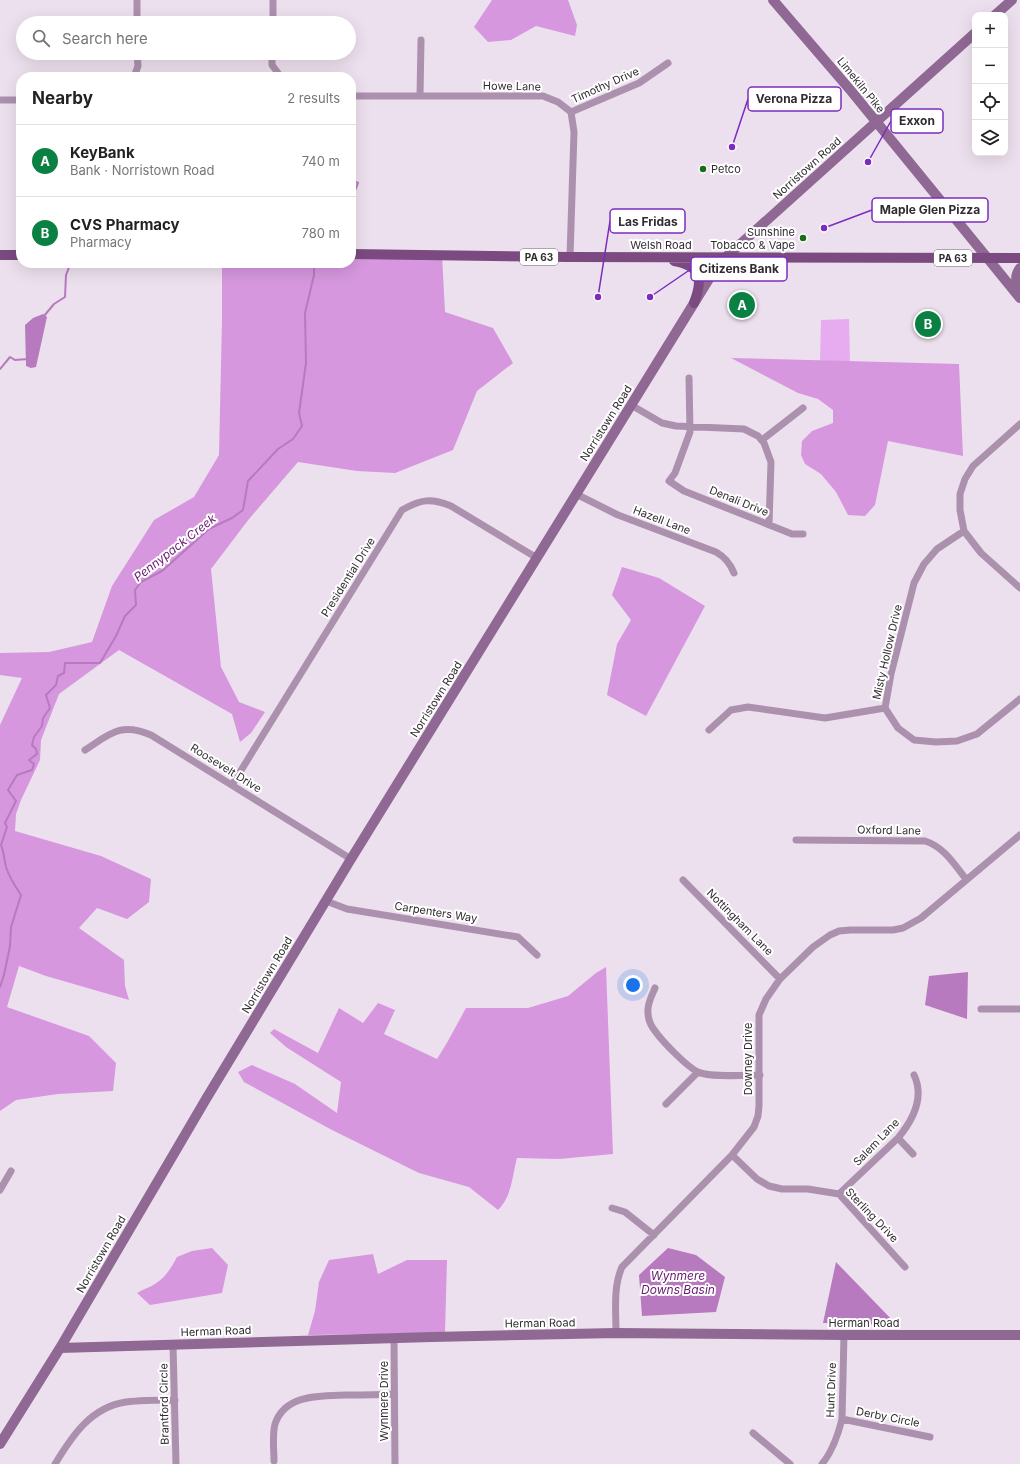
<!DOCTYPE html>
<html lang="en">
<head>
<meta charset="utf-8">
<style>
  body { margin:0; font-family:Inter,sans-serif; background:#f2f2f2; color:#222 }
  .controls { position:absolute; right:12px; top:12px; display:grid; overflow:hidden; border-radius:8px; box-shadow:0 4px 16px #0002 }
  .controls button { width:36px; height:36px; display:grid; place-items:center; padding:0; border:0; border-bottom:1px solid #e0e0e0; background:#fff; color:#222; font:20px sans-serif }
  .you { position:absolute; left:633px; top:985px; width:14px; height:14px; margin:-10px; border:3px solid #fff; border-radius:50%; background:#1a73e8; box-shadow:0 0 0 6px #1a73e833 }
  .badge { display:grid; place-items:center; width:26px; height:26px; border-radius:50%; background:#0b8043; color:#fff; font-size:13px; font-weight:700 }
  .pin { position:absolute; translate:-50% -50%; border:2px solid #fff; box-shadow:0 1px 4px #0006 }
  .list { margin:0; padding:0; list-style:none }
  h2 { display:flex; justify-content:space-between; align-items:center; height:52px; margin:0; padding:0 16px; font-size:17px }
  h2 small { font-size:13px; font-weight:400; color:#767676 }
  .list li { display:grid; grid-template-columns:26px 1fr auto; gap:12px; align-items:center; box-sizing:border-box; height:72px; padding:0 16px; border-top:1px solid #e0e0e0 }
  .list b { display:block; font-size:15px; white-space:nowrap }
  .list p { margin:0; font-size:13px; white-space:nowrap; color:#767676 }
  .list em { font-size:13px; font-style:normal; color:#767676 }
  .icon { flex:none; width:22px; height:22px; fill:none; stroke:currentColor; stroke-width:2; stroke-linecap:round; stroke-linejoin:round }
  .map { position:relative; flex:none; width:1020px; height:1464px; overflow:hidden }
  .search { position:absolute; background:#fff; box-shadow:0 4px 16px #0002; left:16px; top:16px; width:340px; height:44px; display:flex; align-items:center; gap:10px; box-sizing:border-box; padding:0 14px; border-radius:22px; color:#767676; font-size:15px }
  .panel { position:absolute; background:#fff; box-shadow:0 4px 16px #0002; left:16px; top:72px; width:340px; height:196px; border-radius:16px }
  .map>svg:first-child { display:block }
</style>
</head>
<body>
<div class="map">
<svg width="1020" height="1464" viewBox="0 0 1020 1464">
  <rect width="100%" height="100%" fill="#ede0ee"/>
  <path fill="#e7abef" d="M849,319L850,362L820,361L821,320Z"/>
  <path fill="#d697de" d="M492,0H568L577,25L575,36L536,26L511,40L488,42L474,27Z
    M351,254L442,255L445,312L493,328L513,363L477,391L453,450L395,473L357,471L298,462L249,519L211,569L221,667L239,702L265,712L251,733L240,742L232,714L119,650L59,694L41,740L40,760L21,800L16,814L15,831L101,856L151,879L149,902L127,919L97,908L79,928L124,960L125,986L129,1000L46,976L19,966L7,1007L89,1036L116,1063L113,1091L58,1094L16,1100L0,1111V725L22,678L0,675V653L49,652L92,642L112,586L154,520L194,497L219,455L222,319V263H351Z
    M731,358L959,364L963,456L888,441L875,505L865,516L848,515L836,492L821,474L805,464L801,455L802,441L812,431L833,423V410L818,399L798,393Z
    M622,567L659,578L705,606L646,716L607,695L617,644L631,620L612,595Z
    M606,967L613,1154L559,1159L517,1158C512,1177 512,1196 498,1210L469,1187L419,1173L332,1130L244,1082L238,1072L252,1065L295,1084L337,1113L341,1082L286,1047L270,1033L274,1029L318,1053L339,1008L363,1023L378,1003L395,1010L384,1034L437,1059L448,1041L466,1008H528L568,996L596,973Z
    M212,1248L228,1265L222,1293L150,1305L137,1293C143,1289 149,1288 155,1284C166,1277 171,1268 177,1257L192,1251Z
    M373,1254L378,1274L407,1260H447L445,1333L308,1335L315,1311L319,1282L329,1260Z"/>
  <path fill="#b77abf" d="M43,314L47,317L36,367L31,368L26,366L25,325L33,318Z
    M968,972L967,1019L925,1005L929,976Z
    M668,1248L696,1255L725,1277L716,1312L642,1316L639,1275Z
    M836,1262L897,1325L823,1323Z"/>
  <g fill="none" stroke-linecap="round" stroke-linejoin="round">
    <path stroke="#b77abf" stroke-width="2" d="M351,180L358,183L351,201
      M44,316L54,304L65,297L66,275L70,265
      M0,369L10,357L15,360L28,359
      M0,987L4,975L10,946L11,927L21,895C15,886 9,877 6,867C4,859 4,852 1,845L7,827L5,823L16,801L8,790L17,775L32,770L34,764L29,760L37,754L36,749L32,745L34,737L42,726L43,718L50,708L46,695L56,685L58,676L64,673L65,663H100L116,636L125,616L136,605L135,590L141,582L162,571L209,529L232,518L243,510L248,481L278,449L293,439L302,426L299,413L306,363L305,313L314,275V267L323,263"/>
    <path stroke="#ac91af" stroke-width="7" d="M137,0V23
      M273,23V0
      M272,53V65L281,77
      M134,77L138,66L137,53
      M351,96H543L558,102L571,112L574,132L570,257
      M420,96L421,40
      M0,100H21
      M571,112L639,83L668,63
      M689,378L690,432L675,473L669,481L684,491L792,534H803
      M631,405L662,423L676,426L744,429L758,436L764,443L771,462L769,525
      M1020,424L973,466L965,479L960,494V510L964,531L981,553L1020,588
      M762,440L803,408
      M576,494L618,515L716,552C725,557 730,563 734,573
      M964,531L937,549L924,564L914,583L891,674L885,708L898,728L914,740L936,742L957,741L977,734L1020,699
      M709,730L731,710L748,707L825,718L885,708
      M85,750C110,734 120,722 151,735L351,859
      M232,785L402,510C421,499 431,498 451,506L537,558
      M796,840L925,841C944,847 954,864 966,879
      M683,880L780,979
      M326,901L347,909L518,937L537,955
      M655,988C652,995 647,1004 648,1012C648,1019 651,1026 655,1031C662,1041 687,1067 698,1072C712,1078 744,1075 760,1075
      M981,1009H1020
      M666,1104L698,1072
      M898,1138L913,1154
      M732,1155L757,1179L769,1186L782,1189H808L839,1194L905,1267
      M0,1190L11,1171
      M839,1194L898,1138C913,1120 925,1098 914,1075
      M612,1208L625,1212L654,1235
      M616,1333C616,1311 613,1287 622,1267L732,1155L754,1127L758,1116L759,1106V1015L766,999L780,979L813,947L830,935L839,931L850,930H893L903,928L921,918L1020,835
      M394,1338L395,1464
      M173,1344L176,1464
      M842,1419L930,1437
      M753,1433L790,1464
      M274,1461C274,1449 272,1436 275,1424C285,1394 320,1396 346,1395C362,1395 378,1395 394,1394
      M55,1464C72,1436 91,1407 126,1402C142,1400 159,1400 175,1400
      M822,1464C832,1452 838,1435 842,1419L844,1335"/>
    <path stroke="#8f6894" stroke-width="10" d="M773,0L852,92L1020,298
      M995,15L1012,0
      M1020,268C1014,276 1016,282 1020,291
      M60,1348L432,1337L616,1333L844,1335H1020
      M0,1444L60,1348L206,1099L351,859L712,274L726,257L975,33"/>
    <path stroke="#7a4a80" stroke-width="10" d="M351,254L570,257L1020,258
      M0,255H21
      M674,261C702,266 703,279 694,303"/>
  </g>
  <g fill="#186e18" stroke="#fff" stroke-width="1.5">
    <circle cx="703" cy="169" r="4"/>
    <circle cx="803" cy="238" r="4"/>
  </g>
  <g text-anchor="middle" stroke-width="4" stroke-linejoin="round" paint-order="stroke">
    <g fill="#fff" stroke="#6f6b6f" stroke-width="1">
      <rect x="520" y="249" width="38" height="16" rx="3"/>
      <rect x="934" y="250" width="38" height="16" rx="3"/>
    </g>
    <g font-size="10" font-weight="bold" fill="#312c31">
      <text x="539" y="261">PA 63</text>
      <text x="953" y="262">PA 63</text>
    </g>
    <g font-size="11" fill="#312c31" stroke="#fff">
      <text transform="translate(605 85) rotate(-24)" y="4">Timothy Drive</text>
      <text transform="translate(861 85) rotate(51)" y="4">Limekiln Pike</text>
      <text transform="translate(512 86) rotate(1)" y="4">Howe Lane</text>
      <text transform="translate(807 168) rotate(-42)" y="4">Norristown Road</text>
      <text x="661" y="249">Welsh Road</text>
      <text transform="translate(606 423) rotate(-58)" y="4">Norristown Road</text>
      <text transform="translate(739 501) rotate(22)" y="4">Denali Drive</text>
      <text transform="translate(662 520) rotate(21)" y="4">Hazell Lane</text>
      <text transform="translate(348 577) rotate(-58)" y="4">Presidential Drive</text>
      <text transform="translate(887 652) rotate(-77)" y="4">Misty Hollow Drive</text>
      <text transform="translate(436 699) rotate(-58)" y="4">Norristown Road</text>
      <text transform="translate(226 768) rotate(32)" y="4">Roosevelt Drive</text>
      <text transform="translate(889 830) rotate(1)" y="4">Oxford Lane</text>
      <text transform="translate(436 912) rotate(9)" y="4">Carpenters Way</text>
      <text transform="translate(740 922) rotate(45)" y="4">Nottingham Lane</text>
      <text transform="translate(267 975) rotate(-59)" y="4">Norristown Road</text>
      <text transform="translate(748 1059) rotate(-90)" y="4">Downey Drive</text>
      <text transform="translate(876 1142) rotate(-46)" y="4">Salem Lane</text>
      <text transform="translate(872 1215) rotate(46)" y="4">Sterling Drive</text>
      <text transform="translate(101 1254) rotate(-60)" y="4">Norristown Road</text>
      <text transform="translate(540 1323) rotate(-1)" y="4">Herman Road</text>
      <text x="864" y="1327">Herman Road</text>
      <text transform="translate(216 1331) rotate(-2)" y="4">Herman Road</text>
      <text transform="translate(831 1390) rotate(-88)" y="4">Hunt Drive</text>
      <text transform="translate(384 1401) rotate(-90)" y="4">Wynmere Drive</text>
      <text transform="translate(164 1404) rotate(-91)" y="4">Brantford Circle</text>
      <text transform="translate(888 1417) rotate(11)" y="4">Derby Circle</text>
    </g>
    <g font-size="11" fill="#312c31" stroke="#fff" text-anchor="start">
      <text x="711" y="173">Petco</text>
      <text x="795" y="236" text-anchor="end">Sunshine<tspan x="795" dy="13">Tobacco &amp; Vape</tspan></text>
    </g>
    <g font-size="12" font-style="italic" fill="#661b70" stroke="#fff">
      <text transform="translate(175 548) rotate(-38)" y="4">Pennypack Creek</text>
      <text x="678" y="1280">Wynmere<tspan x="678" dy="14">Downs Basin</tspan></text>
    </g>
  </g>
  <path fill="none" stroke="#7b2cbf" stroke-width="1.5" d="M732 147L748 99M868 162L891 121M824 228L872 210M598 297L610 221M650 297L691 269"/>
  <g fill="#7b2cbf" stroke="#fff" stroke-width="1.5">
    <circle cx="732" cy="147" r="4"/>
    <circle cx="868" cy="162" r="4"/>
    <circle cx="824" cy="228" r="4"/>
    <circle cx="598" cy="297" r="4"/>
    <circle cx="650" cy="297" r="4"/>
  </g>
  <g fill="#fff" stroke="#7b2cbf" stroke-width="1.5">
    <rect x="748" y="87" width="93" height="24" rx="4"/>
    <rect x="891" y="109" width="52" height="24" rx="4"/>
    <rect x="872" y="198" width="116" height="24" rx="4"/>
    <rect x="610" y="209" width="75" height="24" rx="4"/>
    <rect x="691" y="257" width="96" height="24" rx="4"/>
  </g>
  <g font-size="12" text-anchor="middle" font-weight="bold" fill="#312c31">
    <text x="794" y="103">Verona Pizza</text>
    <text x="917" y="125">Exxon</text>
    <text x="930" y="214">Maple Glen Pizza</text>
    <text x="648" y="226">Las Fridas</text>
    <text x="739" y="273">Citizens Bank</text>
  </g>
</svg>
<div class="controls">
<button>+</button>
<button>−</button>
<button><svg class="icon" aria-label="locate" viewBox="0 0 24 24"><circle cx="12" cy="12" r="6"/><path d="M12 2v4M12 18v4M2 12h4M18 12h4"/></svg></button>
<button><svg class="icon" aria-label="layers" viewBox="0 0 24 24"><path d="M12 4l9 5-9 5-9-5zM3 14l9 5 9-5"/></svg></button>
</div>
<div class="you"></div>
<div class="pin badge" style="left:742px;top:305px">A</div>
<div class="pin badge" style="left:928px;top:324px">B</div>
<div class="search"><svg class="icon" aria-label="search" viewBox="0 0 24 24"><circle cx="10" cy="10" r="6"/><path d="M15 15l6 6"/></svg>Search here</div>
<section class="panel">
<h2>Nearby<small>2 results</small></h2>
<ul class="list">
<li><span class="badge">A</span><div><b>KeyBank</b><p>Bank · Norristown Road</p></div><em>740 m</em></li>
<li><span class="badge">B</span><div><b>CVS Pharmacy</b><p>Pharmacy</p></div><em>780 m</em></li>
</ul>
</section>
</div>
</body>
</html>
